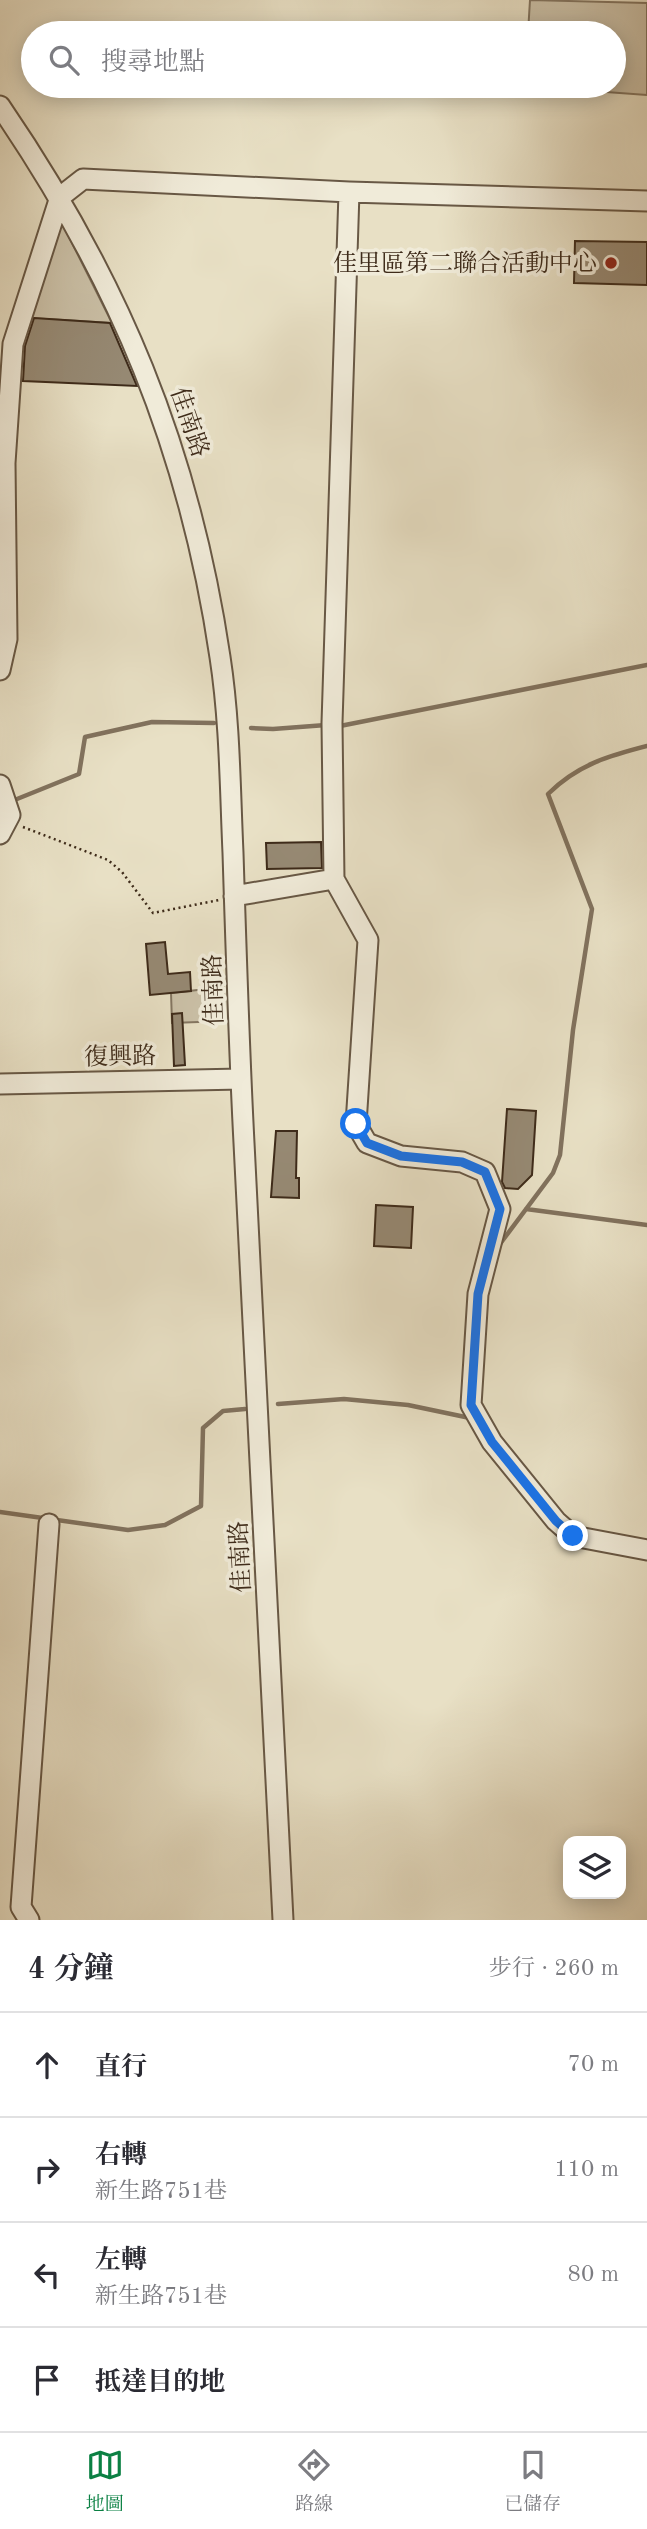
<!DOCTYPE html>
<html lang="zh-TW">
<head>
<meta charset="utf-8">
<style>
  body { margin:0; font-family:"Old Standard TT","Noto Serif TC",serif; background:#f2f2f3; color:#2b2b33 }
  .controls { position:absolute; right:21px; bottom:21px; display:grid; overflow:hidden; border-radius:14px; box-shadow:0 4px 18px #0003 }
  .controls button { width:63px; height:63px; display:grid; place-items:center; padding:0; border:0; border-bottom:2px solid #e1e1e2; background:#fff; color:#2b2b33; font:35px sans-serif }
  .stop { position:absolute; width:21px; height:21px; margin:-16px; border:5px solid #1a73e8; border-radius:50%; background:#fff }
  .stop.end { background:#1a73e8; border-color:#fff; box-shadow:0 2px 7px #0008 }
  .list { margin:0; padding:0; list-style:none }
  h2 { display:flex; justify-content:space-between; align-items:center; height:91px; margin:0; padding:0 28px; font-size:30px }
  h2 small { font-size:23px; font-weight:400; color:#7c7c81 }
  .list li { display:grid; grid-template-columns:46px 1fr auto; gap:21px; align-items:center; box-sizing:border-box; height:105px; padding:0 28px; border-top:2px solid #e1e1e2 }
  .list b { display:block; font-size:26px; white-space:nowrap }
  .list p { margin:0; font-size:23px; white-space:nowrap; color:#7c7c81 }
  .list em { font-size:23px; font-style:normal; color:#7c7c81 }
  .icon { flex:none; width:38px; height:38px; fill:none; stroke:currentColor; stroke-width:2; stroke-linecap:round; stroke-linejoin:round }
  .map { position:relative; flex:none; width:647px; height:1920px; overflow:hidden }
  .search { position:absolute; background:#fff; box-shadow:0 4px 18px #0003; left:21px; right:21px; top:21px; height:77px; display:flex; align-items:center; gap:18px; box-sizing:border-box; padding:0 24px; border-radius:38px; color:#7c7c81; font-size:26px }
  .sheet { height:511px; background:#fff }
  nav { display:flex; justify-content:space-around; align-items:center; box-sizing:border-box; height:98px; border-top:2px solid #e1e1e2; background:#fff; font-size:19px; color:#7c7c81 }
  nav a { display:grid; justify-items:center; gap:4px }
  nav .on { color:#0b8043 }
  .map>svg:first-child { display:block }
</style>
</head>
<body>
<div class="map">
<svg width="647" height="1920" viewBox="0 0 647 1920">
  <rect width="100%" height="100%" fill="#e8e0c5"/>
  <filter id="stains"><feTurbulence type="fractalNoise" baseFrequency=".00286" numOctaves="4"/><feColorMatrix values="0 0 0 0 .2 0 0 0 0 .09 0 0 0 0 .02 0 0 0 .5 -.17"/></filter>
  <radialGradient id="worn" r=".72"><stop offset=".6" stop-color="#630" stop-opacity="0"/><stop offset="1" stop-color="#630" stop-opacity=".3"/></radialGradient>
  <path fill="#cbc1a8" stroke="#847661" stroke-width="2" d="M530,0L647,3V95L524,86H614V33H528Z
    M62,223L112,323L30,318L57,226Z
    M224,987L225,1021L172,1023L171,993Z"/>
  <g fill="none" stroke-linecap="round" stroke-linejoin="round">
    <path stroke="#81725e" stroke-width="4.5" d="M340,726L647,665
      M251,728L273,729L326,725
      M17,799L79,774L85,737L152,722L214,723
      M526,1209L647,1225
      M500,1244L553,1173L560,1155L573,1030L592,909L548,794C577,765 608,756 647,746
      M278,1404L344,1399L408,1405L470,1418
      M0,1512L128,1530L165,1525L201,1506L203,1428L223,1411L245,1409"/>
  </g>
  <path fill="#968973" stroke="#3e2b1a" stroke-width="2" d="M575,241L647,242V285L574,283Z
    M34,318L110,323L137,386L23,381L25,346Z
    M321,842L322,868L267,869L266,843Z
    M165,942L168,974L190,972L191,991L150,995L146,944Z
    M182,1013L185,1065L174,1066L172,1014Z
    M507,1109L536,1111L532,1175L518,1189L505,1188L502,1182Z
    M276,1131H297L296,1178H299V1198L271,1197Z
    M376,1205L413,1207L411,1248L374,1246Z"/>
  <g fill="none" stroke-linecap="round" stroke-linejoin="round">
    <g stroke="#685845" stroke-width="23">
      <path id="minor" d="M0,106C119,280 189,448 220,657C230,722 230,788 233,853C236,950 239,1047 244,1143C257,1402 270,1661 283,1920
        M349,192L332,723L334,879L368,940L356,1124L367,1143L401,1156L462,1162L485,1172L500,1209L478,1294L471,1405L492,1442L556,1521L573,1536L647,1550
        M0,670L7,639L5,463L13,344L60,197L83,179L349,192L647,201
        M0,785L10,815L0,834
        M234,896L334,879
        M0,1084L241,1079
        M29,1920L21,1907L49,1524"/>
    </g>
    <path stroke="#3e2b1a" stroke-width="2.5" stroke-dasharray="2 3.5" stroke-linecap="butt" d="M23,827L108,860L122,872L153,913L219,900"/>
    <use href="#minor" stroke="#f0ebd9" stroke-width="19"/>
  </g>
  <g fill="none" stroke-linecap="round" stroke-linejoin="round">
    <path stroke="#1a73e8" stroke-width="9" d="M356,1124L367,1143L401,1156L462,1162L485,1172L500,1209L478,1294L471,1405L492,1442L556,1521L573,1536"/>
  </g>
  <circle fill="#8f2418" stroke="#f0ebd9" stroke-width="2.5" cx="611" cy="263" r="7"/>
  <g text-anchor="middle" stroke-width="7" stroke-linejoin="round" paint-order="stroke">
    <g font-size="24" fill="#3e2b1a" stroke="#f0ebd9" text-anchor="end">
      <text x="597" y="271">佳里區第二聯合活動中心</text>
    </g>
    <g font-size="24" fill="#3e2b1a" stroke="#f0ebd9">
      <text transform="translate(190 422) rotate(71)" y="8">佳南路</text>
      <text transform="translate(213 990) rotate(-92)" y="8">佳南路</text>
      <text transform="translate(120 1056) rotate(-1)" y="8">復興路</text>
      <text transform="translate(240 1557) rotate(-93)" y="8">佳南路</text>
    </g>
  </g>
  <rect width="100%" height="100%" filter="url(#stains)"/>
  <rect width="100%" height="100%" fill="url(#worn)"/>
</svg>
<div class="controls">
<button><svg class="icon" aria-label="layers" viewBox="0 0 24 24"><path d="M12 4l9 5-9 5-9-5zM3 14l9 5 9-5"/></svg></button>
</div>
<div class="stop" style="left:356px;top:1124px"></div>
<div class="stop end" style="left:573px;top:1536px"></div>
<div class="search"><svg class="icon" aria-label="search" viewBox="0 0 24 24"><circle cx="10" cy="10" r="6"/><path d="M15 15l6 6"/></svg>搜尋地點</div>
</div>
<section class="sheet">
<h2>4 分鐘<small>步行 · 260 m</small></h2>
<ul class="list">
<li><svg class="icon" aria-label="ahead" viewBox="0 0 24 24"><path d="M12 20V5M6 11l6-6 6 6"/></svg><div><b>直行</b></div><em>70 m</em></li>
<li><svg class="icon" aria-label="right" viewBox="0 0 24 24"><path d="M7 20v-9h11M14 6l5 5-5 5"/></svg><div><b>右轉</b><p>新生路751巷</p></div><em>110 m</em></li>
<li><svg class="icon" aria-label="left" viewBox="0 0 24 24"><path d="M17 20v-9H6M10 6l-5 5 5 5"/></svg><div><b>左轉</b><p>新生路751巷</p></div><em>80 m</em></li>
<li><svg class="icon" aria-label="arrive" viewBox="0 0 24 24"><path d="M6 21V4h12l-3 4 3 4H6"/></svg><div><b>抵達目的地</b></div></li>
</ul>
</section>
<nav>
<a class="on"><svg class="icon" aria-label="map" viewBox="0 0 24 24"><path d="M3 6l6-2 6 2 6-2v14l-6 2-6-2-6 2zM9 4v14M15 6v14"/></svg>地圖</a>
<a><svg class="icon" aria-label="directions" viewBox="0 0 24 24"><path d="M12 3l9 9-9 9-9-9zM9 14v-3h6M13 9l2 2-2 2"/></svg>路線</a>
<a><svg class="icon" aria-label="saved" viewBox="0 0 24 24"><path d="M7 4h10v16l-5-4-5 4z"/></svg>已儲存</a>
</nav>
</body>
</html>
